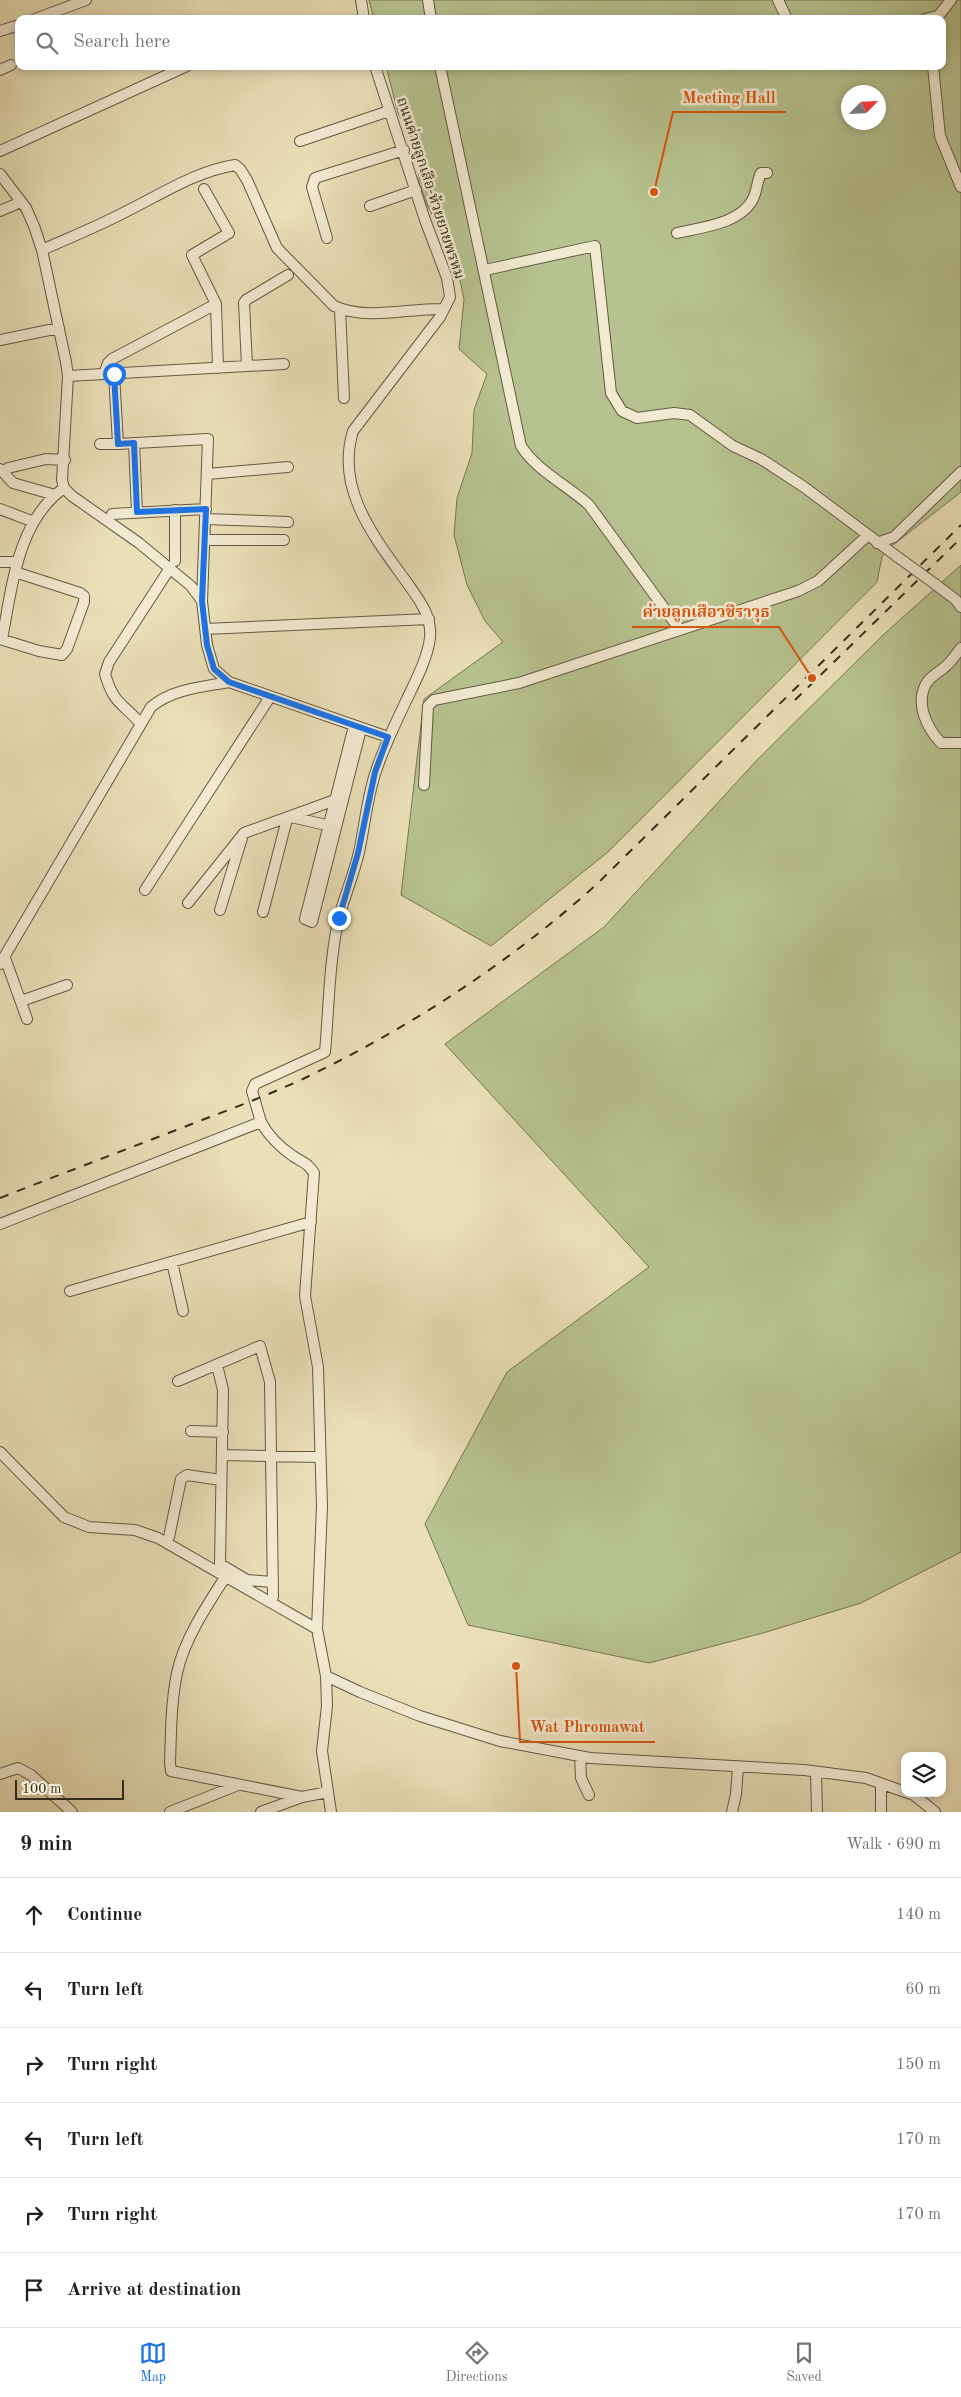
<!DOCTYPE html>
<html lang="en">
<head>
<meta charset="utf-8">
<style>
  body { margin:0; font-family:"Old Standard TT","Noto Serif Thai",serif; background:#f6f6f6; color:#202124 }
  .controls { position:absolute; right:15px; bottom:15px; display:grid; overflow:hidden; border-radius:10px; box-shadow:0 2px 8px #0003 }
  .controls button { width:45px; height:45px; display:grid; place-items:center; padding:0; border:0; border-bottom:1px solid #e0e0e0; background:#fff; color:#202124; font:25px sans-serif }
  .compass { position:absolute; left:841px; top:85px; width:45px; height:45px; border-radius:50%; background:#fff; box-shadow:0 2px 8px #0003; rotate:66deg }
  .scale { position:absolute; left:15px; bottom:12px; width:109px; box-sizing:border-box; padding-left:5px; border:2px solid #372b1c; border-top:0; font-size:14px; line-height:18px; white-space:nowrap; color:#372b1c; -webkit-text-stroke:4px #f1ead1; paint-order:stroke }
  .stop { position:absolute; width:15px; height:15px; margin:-11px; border:4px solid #1a73e8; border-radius:50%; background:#fff }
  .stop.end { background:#1a73e8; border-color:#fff; box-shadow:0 1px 5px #0008 }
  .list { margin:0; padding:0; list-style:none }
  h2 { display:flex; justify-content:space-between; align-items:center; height:65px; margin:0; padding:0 20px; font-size:21px }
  h2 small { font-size:16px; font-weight:400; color:#757577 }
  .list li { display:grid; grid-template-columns:32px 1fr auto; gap:15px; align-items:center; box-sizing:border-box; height:75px; padding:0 20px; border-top:1px solid #e0e0e0 }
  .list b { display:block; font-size:19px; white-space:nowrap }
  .list em { font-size:16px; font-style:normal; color:#757577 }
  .icon { flex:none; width:28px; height:28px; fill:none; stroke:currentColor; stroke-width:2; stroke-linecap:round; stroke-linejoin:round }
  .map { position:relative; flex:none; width:961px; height:1812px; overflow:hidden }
  .search { position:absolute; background:#fff; box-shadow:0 2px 8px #0003; left:15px; right:15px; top:15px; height:55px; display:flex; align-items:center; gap:12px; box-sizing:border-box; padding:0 18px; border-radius:10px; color:#757577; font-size:19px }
  .sheet { height:515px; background:#fff }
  nav { display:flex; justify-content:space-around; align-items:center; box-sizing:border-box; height:70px; border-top:1px solid #e0e0e0; background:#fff; font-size:14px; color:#757577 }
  nav a { display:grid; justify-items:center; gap:2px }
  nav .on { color:#1a73e8 }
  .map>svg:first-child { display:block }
</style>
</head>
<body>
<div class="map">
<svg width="961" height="1812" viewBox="0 0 961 1812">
  <rect width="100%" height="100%" fill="#eadfb8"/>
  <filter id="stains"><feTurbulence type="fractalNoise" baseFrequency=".004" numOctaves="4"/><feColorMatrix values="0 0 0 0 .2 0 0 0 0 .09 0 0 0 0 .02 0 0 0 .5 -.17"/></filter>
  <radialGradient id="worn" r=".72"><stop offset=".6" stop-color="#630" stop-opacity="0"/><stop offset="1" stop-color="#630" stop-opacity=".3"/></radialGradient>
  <path fill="#b6c28f" stroke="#767656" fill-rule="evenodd" d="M369,0H961V492L893,545L882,557L877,582L608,852L491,946L401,895L424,699L503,642L485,621L467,585L454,535L457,498L472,453L474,410L487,374L459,349L464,299L455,257L428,207L419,183V152L398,113L386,66H942V19H374ZM848,92H878V122H848Z
    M961,565V1552L861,1603L763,1633L649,1663L468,1625L425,1524L507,1372L649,1267L445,1044L604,927L757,760L882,636Z"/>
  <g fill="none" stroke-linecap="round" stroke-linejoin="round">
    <g stroke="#645843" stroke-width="12">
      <path id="minor" d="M361,0L364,19
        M428,0L431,19
        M778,0L787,19
        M35,19L86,0
        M925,19L937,16
        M936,19L951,0
        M0,31L19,25
        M440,66L521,446C537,471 567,485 589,505L680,630
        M933,66L940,136L961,187
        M0,70L11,65
        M300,141L389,111
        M0,151L187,66
        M0,174L26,208L34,226L42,250L66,362L68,376L62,480L64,488L72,496L139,543L191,586L202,601L207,645L214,669L229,682L388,737
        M204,189L229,233L192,255L216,304L218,368
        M370,206L416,190
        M0,211L21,202
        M677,233C702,227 740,224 753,199C757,191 757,181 761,173H767
        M327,238L312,187L315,178L404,150
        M42,250C71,237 101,225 129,210C163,193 197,171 235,165L240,169L247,180L277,248L334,306C367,321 408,308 444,309
        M485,270L595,246L611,393L622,411L637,418L674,413L690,415L733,446L761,459L804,487L899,558
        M340,309L344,398
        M0,340L59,328
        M247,366L244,303L246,300L288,275
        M104,374L108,363L112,359L216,304
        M68,376L284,364
        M134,443L137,512
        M100,444H118L114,374
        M118,444L208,439L202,601
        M8,468L46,459L65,460
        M0,469L13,483L55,495
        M207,474L288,467
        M0,509L34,522
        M112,514L206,509
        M205,519L288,522
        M205,540H284
        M877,543L894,537L961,472
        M175,561V510
        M0,562H17
        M935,584L956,600L961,607
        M205,629L429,619
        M0,639L39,651L62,655L67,649L84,602V596L80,593L15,572
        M2,639C12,588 17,521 64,488
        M961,648C956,654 952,661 946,666C940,672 930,676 926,684C915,704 927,728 941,743H961
        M141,724C122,702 114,705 105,674L109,662L170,568
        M354,726L305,919L312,922L361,729
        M424,785L428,706L434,700L519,683L798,591L818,581L867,536
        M291,817L335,827
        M145,890L270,697
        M188,903L244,833L335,800L339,801
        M220,910L242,838
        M263,912L287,819
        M5,958L27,1019
        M0,964L151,707C172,689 202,687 229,682
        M21,1001L67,985
        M261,1122C268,1135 281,1148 293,1156C303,1163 307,1162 314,1173L305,1296L318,1367L322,1506L317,1629L326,1676L327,1706L322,1751L331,1812
        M0,1224L261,1122L252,1091L255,1084L325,1052C329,1008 329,961 339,917C345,895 354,874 359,852C365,825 367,797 376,771C384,747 395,724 406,701C415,682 427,660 430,638C432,616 420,601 408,584C375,538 335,490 353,431L440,317L450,297L447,278L425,220L375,66
        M172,1262L183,1311
        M70,1291L311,1222
        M217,1365L223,1390L220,1564L247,1580L272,1582
        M178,1381L260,1346L270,1382L273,1597
        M191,1431L223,1432
        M0,1452L64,1517L89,1527L135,1530L158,1538L317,1629
        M222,1455L320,1457
        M169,1537L181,1479L187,1475L221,1480
        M226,1576C207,1605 184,1640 177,1673C171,1702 171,1733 170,1763L171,1771L302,1797
        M326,1676L360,1692L420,1716L500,1741L590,1758L804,1770L866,1778L905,1792
        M580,1756L581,1778L589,1795
        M816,1772L817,1812
        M0,1774L18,1768L31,1775L72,1812
        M881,1784V1812
        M908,1793L914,1795L935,1812
        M170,1812L238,1785
        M261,1812L302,1797L328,1792
        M732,1812L736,1794L738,1767"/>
    </g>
    <use href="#minor" stroke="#f1ead1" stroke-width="10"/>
    <path stroke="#372b1c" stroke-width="2" stroke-dasharray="9 9" stroke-linecap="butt" d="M795,700L961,538
      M0,1198C61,1174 122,1151 184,1127C225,1111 267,1096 307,1077C412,1026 509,963 596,885L961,525"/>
    <g stroke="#645843" stroke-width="12" stroke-linecap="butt">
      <path id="minor-bridge" d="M899,558L935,584"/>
    </g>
    <use href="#minor-bridge" stroke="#f1ead1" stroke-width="10"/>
  </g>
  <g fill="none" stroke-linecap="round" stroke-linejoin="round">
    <path stroke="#1a73e8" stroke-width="6" d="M114,374L118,444L134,443L137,512L206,509L202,601L207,645L214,669L229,682L388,737L375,772L358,853L339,918"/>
  </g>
  <g text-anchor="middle" stroke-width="5" stroke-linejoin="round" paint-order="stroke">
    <g font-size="15" fill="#372b1c" stroke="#f1ead1">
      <text transform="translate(431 188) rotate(72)" y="5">ถนนค่ายลูกเสึอ-ห้วยยายพรหม</text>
    </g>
  </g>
  <path fill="none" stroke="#d6540e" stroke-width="2" d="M654 192L673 112H786M812 678L779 627H632M516 1666L520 1742H655"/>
  <g fill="#d6540e" stroke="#f1ead1" stroke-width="2">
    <circle cx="654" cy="192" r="5"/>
    <circle cx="812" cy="678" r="5"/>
    <circle cx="516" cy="1666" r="5"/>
  </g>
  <g font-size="16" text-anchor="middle" font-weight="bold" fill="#d6540e" stroke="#f1ead1" stroke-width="5" stroke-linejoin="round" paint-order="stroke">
    <text x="729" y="103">Meeting Hall</text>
    <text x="706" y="617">ค่ายลูกเสือวชิราวุธ</text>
    <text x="587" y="1732">Wat Phromawat</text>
  </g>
  <rect width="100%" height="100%" filter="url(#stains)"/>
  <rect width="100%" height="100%" fill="url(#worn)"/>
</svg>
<div class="controls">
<button><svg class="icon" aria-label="layers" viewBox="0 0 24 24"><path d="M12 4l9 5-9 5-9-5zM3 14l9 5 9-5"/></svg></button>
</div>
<svg class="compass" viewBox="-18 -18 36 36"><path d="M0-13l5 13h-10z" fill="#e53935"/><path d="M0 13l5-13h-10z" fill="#757577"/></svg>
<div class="scale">100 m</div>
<div class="stop" style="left:114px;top:374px"></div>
<div class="stop end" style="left:339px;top:918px"></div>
<div class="search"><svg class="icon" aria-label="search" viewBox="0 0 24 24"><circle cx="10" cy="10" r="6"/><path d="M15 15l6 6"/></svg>Search here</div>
</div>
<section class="sheet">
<h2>9 min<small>Walk · 690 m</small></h2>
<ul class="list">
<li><svg class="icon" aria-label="ahead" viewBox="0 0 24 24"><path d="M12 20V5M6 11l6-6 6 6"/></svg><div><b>Continue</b></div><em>140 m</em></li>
<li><svg class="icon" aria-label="left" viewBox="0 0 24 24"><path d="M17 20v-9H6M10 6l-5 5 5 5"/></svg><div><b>Turn left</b></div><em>60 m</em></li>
<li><svg class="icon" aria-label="right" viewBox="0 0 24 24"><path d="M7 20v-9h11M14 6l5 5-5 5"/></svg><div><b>Turn right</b></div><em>150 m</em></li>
<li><svg class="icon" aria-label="left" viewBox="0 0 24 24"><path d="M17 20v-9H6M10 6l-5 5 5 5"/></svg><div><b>Turn left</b></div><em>170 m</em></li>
<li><svg class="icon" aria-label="right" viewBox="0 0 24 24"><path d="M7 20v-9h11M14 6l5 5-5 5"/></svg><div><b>Turn right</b></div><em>170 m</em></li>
<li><svg class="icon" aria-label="arrive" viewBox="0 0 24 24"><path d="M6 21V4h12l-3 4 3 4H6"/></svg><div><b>Arrive at destination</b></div></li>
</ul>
</section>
<nav>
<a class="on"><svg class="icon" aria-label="map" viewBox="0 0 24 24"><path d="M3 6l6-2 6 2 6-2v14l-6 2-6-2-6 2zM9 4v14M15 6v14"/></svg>Map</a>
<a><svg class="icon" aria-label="directions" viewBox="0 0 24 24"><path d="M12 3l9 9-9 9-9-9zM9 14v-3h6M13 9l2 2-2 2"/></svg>Directions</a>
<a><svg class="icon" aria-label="saved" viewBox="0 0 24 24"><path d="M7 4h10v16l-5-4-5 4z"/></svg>Saved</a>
</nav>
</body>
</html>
